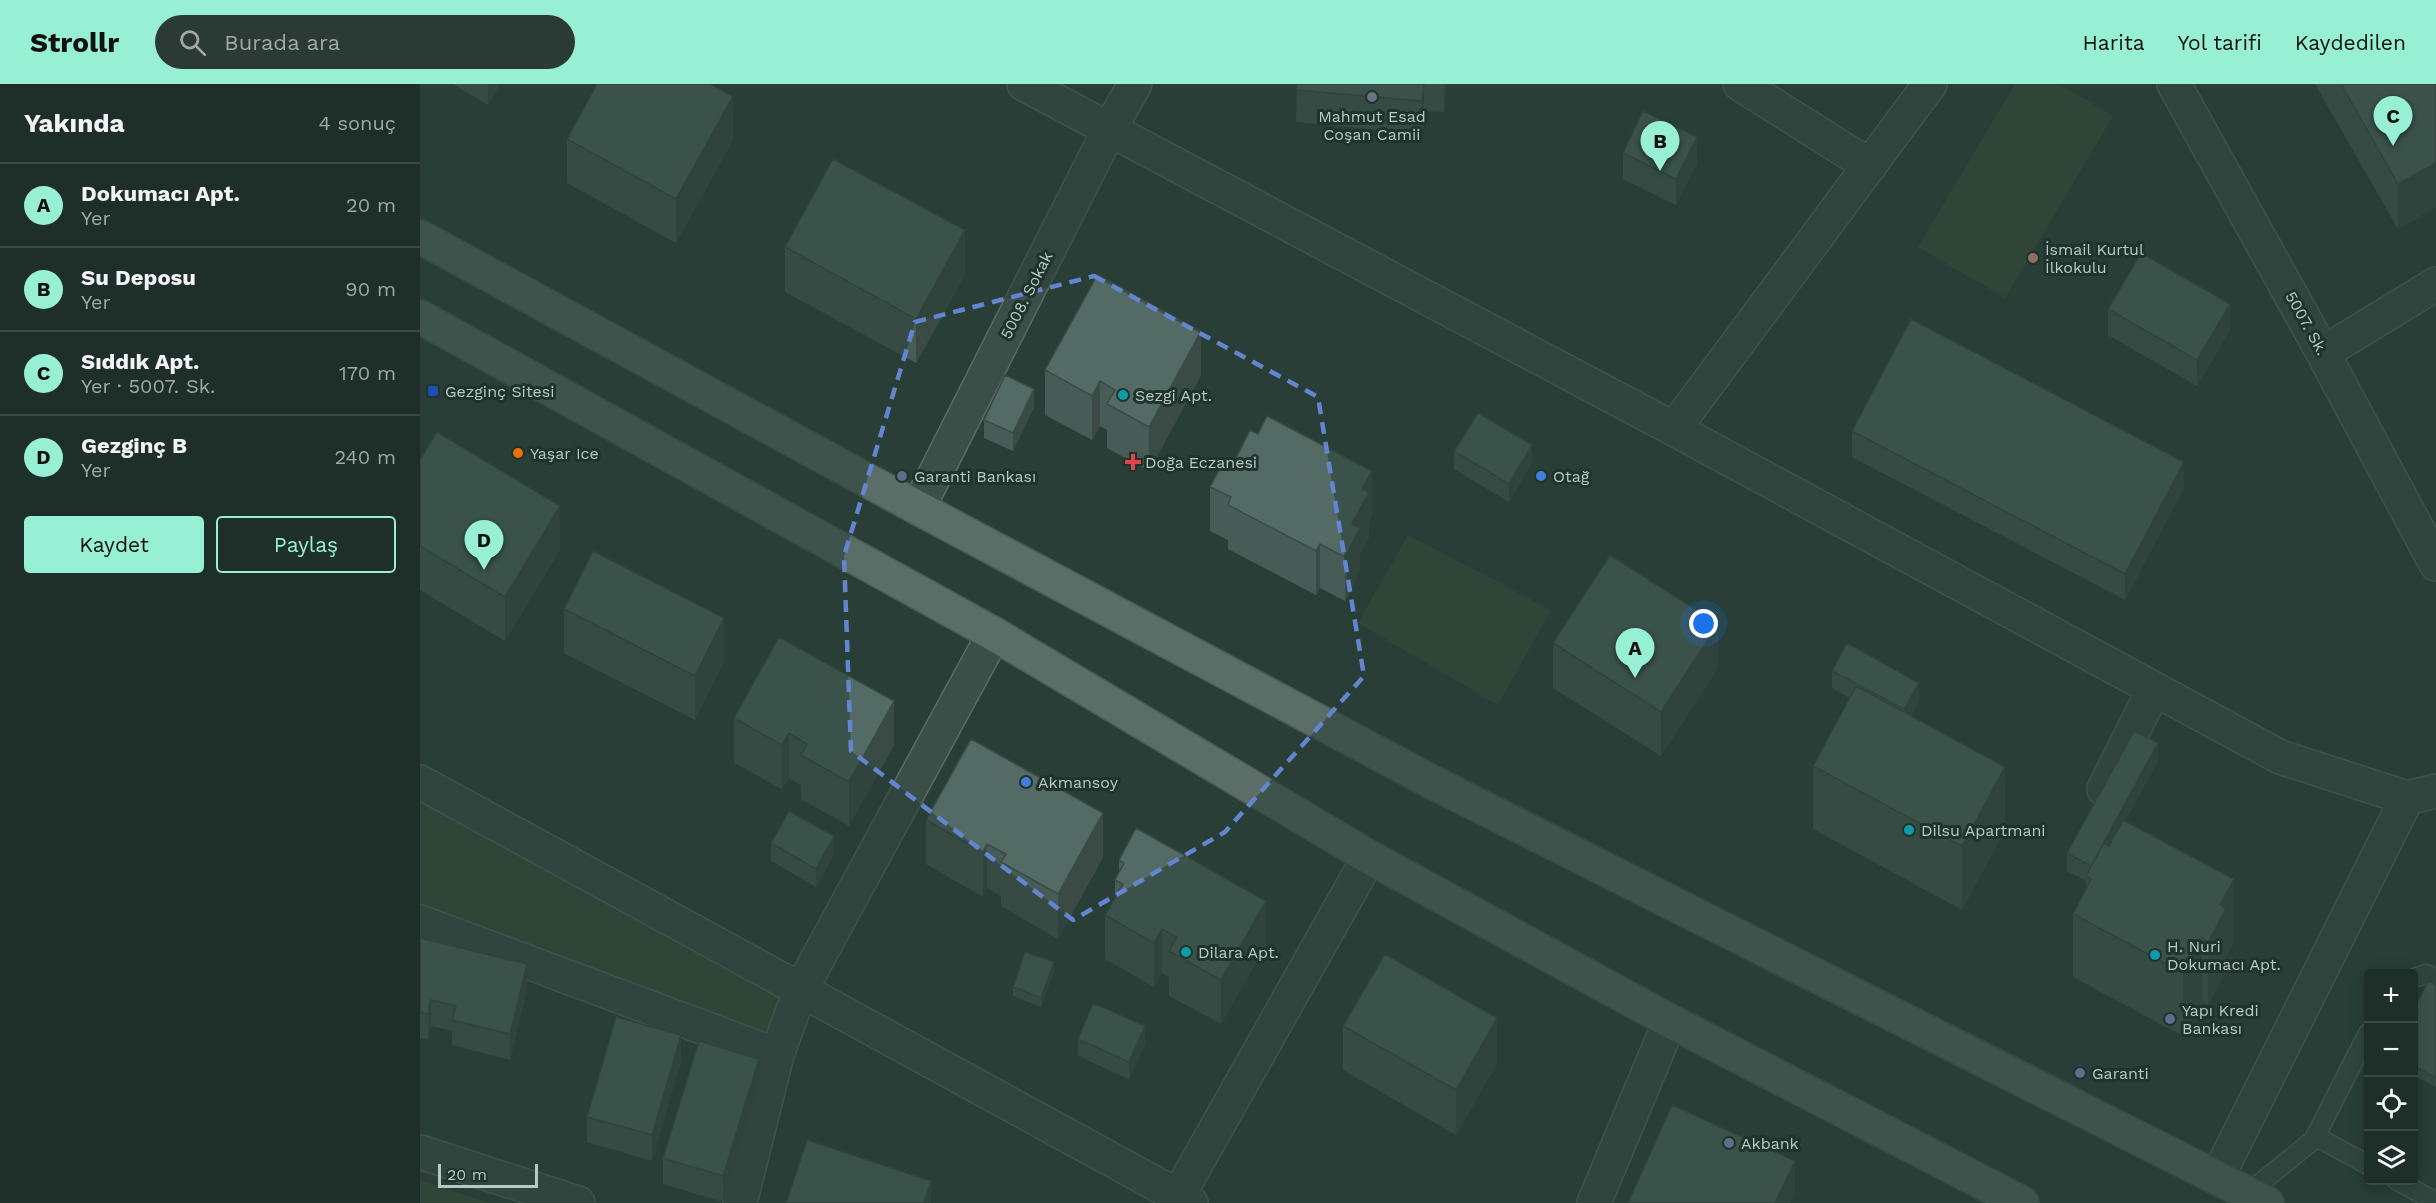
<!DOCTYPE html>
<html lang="tr">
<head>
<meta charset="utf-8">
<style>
  body { margin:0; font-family:"Work Sans",sans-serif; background:#2b3a34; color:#f1f3f6 }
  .controls { position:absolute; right:18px; bottom:18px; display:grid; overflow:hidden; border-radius:6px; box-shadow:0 3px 15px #0003 }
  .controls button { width:54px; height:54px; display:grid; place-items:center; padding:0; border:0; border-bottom:2px solid #3c4a45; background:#1e2e28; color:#f1f3f6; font:30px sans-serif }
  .scale { position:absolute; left:18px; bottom:15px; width:100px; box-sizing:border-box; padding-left:6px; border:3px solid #b8c9c4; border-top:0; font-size:16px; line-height:21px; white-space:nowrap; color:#b8c9c4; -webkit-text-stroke:4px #20332d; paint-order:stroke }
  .you { position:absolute; left:1284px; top:540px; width:21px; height:21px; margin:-15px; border:4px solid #fff; border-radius:50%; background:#1a73e8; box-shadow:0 0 0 9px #1a73e833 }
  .badge { display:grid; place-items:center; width:39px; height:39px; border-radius:50%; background:#97efd4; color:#111; font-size:20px; font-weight:700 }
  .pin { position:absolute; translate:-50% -50px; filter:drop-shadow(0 2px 3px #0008) }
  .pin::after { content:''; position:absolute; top:32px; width:21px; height:18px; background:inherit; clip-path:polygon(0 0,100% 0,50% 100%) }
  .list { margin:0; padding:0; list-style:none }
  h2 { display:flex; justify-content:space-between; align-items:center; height:78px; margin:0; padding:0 24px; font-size:26px }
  h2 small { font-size:20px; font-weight:400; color:#a1a8a8 }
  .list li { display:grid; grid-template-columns:39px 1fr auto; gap:18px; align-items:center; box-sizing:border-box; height:84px; padding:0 24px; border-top:2px solid #3c4a45 }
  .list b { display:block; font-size:22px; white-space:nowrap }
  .list p { margin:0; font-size:20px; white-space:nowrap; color:#a1a8a8 }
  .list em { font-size:20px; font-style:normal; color:#a1a8a8 }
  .actions { display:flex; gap:12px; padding:18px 24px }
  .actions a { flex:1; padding:14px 0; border:2px solid #97efd4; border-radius:6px; text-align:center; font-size:21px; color:#97efd4 }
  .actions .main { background:#97efd4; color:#111 }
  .icon { flex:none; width:33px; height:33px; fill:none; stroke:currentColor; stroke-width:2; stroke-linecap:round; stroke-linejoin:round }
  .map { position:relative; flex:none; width:2016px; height:1119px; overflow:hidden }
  header { display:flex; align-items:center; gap:36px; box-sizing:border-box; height:84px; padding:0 30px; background:#97efd4; color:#111 }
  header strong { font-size:28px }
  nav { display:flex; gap:33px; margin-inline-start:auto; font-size:21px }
  .search { width:420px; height:54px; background:#2b3a34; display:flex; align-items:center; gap:15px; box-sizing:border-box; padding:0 21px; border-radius:33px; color:#a1a8a8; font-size:22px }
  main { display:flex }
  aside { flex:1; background:#1e2e28 }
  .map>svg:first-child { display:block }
</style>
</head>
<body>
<header>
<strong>Strollr</strong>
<div class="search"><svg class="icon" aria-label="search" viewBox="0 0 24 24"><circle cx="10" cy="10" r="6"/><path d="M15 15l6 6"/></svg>Burada ara</div>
<nav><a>Harita</a><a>Yol tarifi</a><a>Kaydedilen</a></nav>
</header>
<main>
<aside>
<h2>Yakında<small>4 sonuç</small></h2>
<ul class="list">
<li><span class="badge">A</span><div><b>Dokumacı Apt.</b><p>Yer</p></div><em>20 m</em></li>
<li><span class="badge">B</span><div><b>Su Deposu</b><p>Yer</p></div><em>90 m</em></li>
<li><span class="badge">C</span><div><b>Sıddık Apt.</b><p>Yer · 5007. Sk.</p></div><em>170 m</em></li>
<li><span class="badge">D</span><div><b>Gezginç B</b><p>Yer</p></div><em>240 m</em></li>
</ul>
<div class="actions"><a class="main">Kaydet</a><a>Paylaş</a></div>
</aside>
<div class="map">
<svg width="2016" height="1119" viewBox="0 0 2016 1119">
  <rect width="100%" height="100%" fill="#283e36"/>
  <path fill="#3b4f3a" d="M1595,0H1639L1693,32L1585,214L1498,163Z
    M988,451L1131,526L1078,621L938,539Z
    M0,698L380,907L357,971L0,838Z
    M0,1096L69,1119H0Z"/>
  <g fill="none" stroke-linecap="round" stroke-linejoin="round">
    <g stroke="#596c66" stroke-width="21">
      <path id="service" d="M1994,894L2006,890L2016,895
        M1893,1057L1948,949
        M1976,1096L2016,1118
        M1828,1109L1897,1053L1948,1081"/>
    </g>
    <g stroke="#596c66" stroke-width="36">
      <path id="minor" d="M604,0L1254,345L1860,673L1987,714L2016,707
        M1320,0L1450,82
        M1754,0L1903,269L2016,480
        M1903,269L2016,200
        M1254,345L1510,0
        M498,424L690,44L715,0
        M0,698L771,1119
        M1684,705L1734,605
        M0,838L357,971
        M0,1068L158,1119
        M1797,1094L1987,714
        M758,1112L949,773
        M320,1119L357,971L380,907L574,550
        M1174,1119L1250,937"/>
    </g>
    <g stroke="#485a54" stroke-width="36">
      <path id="primary" d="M0,153L498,424L1012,698L1847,1119
        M0,233L574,550L949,773L1250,937L1602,1119"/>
    </g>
    <use href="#service" stroke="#3c4e48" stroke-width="18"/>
    <use href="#minor" stroke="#3c4e48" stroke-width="33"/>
    <use href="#primary" stroke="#5a6e67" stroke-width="33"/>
  </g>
  <path fill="#475c56" d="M33,0H80L68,21Z
    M877,0H1027L1024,28L1004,27L1002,50L876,38Z
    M1895,0H2016V123L1978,145Z
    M147,55L313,56L256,159L147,99Z
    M1203,69L1277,79L1256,121L1203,95Z
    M365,163L545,191L496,279L365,208Z
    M1688,225L1810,246L1777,302L1688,251Z
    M625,286L781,291L729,387L687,364V346L680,342L672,356L625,331Z
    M614,323L593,367L564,354V336Z
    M1432,347L1764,404L1705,516L1432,373Z
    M1034,367L1112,379L1089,418L1034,385Z
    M0,376L140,466L85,557L0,506Z
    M814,378L952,431L949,437V453L940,470V488L925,517L900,504L896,511L808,465V456L790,447V403Z
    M144,525L304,578L275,636L144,569Z
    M1133,559L1298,584L1241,672L1133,604Z
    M1412,587L1499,616L1491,632L1585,746L1542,826L1393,745V682L1430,614L1412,604Z
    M314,634L474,661L429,742L381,715V701L369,694L362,705L314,679Z
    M1738,677L1705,737L1814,858L1806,872V888L1788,921L1782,917L1763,952L1653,893V830L1666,804V797L1647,787V769Z
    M506,736L683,773L638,855L581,822V812L567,804L563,813L506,780Z
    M351,759L414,770L396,803L351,777Z
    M699,776L846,861L801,940L749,912V893L742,889L734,903L685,875V831L695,814V796L699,789Z
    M0,854L107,906L90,976L32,961V947L11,942L8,956L0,954Z
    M634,887L621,923L593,912V903Z
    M2016,901V1003L1994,992V925Z
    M923,942L1077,979L1036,1051L923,986Z
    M658,955L725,960L709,995L658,972Z
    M261,977L232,1077L167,1058V1033Z
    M339,1001L303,1118L243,1100V1074Z"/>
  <path fill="#3a4b46" d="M68,0H80L68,21Z
    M1004,0V27L1002,50V17Z
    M1024,0H1027L1024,28Z
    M313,12V56L256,159V115Z
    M1277,53V79L1256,121V95Z
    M2016,79V123L1978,145V100Z
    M545,146V191L496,279V235Z
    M1810,220V246L1777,302V276Z
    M781,247V291L729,387V343Z
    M680,297V342L672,356V312Z
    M614,305V323L593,367V349Z
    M1112,361V379L1089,418V400Z
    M1764,378V404L1705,516V490Z
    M952,387V431L949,437V453L940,470V488L925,517V473L932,440L942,405Z
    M140,422V466L85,557V513Z
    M900,460V504L896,511V467Z
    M304,534V578L275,636V592Z
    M1298,540V584L1241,672V628Z
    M1499,599V616L1484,643V625Z
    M474,617V661L429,742V698Z
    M369,649V694L362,705V661Z
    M1738,659V677L1671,798V782Z
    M1585,683V746L1542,826V762Z
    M683,729V773L638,855V810Z
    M414,752V770L396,803V785Z
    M567,760V804L563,813V768Z
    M1814,795V858L1806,872V888L1788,921V858L1800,821Z
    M846,817V861L801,940V896Z
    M742,845V889L734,903V859Z
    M1782,854V917L1763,952V889Z
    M634,878V887L621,923V914Z
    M107,880V906L90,976V950Z
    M11,916V942L8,956V930Z
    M1077,934V979L1036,1051V1006Z
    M725,942V960L709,995V978Z
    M261,951V977L232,1077V1051Z
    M339,975V1001L303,1118V1092Z
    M1375,1077V1110L1370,1119H1355Z
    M511,1097V1119H504Z"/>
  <path fill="#536b64" stroke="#3a4b46" stroke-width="1.5" d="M177,0H290L313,12L256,115L147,55Z
    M877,0H1004L1002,17L876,6Z
    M1921,0H2016V79L1978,100Z
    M1223,27L1277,53L1256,95L1203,69Z
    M413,75L545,146L496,235L365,163Z
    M1721,169L1810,220L1777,276L1688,225Z
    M678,190L781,247L729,343L687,320L695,306L680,297L672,312L625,286Z
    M1491,235L1764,378L1705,490L1432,347Z
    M585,291L614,305L593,349L564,336Z
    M1058,329L1112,361L1089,400L1034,367Z
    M847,332L952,387L942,405L949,408L932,440L940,444L925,473L900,460L896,467L808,421L811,413L790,403L806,373L814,378L830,346L838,350Z
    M17,348L140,422L85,513L0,462V376Z
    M173,467L304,534L275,592L144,525Z
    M1190,471L1298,540L1241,628L1133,559Z
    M359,553L474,617L429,698L381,671L387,660L369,649L362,661L314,634Z
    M1427,559L1499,599L1484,625L1412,587Z
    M1436,602L1585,683L1542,762L1393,682Z
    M1714,647L1738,659L1671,782L1647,769Z
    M551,655L683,729L638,810L581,778L586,770L567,760L563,768L506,736Z
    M369,727L414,752L396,785L351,759Z
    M1703,736L1814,795L1800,821L1806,825L1788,858L1782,854L1763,889L1653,830L1671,795L1666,792L1684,759L1689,762Z
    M716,744L846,817L801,896L749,867L757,853L742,845L734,859L685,831L703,800L695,796L704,779L699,776Z
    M0,854L107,880L90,950L32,936L36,922L11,916L8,930L0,928Z
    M605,868L634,878L621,914L593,903Z
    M965,870L1077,934L1036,1006L923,942Z
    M2008,897L2016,901V994L1994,982V925Z
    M673,919L725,942L709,978L658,955Z
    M196,933L261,951L232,1051L167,1033Z
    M279,957L339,975L303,1092L243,1074Z
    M1252,1021L1375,1077L1355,1119H1208Z
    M387,1056L511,1097L504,1119H366Z"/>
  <path d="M0 0H2016V1119H0ZM674,192L898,313L944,592L805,748L653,836L431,667L424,472L495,238Z" fill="#283e36" fill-opacity=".55" fill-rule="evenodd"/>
  <path fill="none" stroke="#6385cf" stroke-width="4.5" stroke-dasharray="12 8" stroke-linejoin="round" d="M674,192L898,313L944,592L805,748L653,836L431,667L424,472L495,238Z"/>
  <circle fill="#6b7280" stroke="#20332d" stroke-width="2" cx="952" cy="13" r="6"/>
  <circle fill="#8d6e63" stroke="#20332d" stroke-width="2" cx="1613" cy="174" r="6"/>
  <rect fill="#1a4fb4" stroke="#20332d" stroke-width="2" x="7" y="301" width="12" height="12" rx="3"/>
  <g fill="#0f9aa8" stroke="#20332d" stroke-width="2">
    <circle cx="703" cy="311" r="6"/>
    <circle cx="1489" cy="746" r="6"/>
    <circle cx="766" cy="868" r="6"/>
    <circle cx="1735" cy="871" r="6"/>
  </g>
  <circle fill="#e8710a" stroke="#20332d" stroke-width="2" cx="98" cy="369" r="6"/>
  <path fill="#e0444e" stroke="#20332d" stroke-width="2" d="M710 369h6v6h6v6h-6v6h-6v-6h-6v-6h6z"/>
  <g fill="#5c6f8a" stroke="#20332d" stroke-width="2">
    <circle cx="482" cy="392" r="6"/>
    <circle cx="1750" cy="935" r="6"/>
    <circle cx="1660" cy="989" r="6"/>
    <circle cx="1309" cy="1059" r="6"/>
  </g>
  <g fill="#3f7fe0" stroke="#20332d" stroke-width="2">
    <circle cx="1121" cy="392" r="6"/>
    <circle cx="606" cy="698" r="6"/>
  </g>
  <g text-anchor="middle" stroke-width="6" stroke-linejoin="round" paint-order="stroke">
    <g font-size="16" fill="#b8c9c4" stroke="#20332d" text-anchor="start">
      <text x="952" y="38" text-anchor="middle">Mahmut Esad<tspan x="952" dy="18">Coşan Camii</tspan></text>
      <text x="1625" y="171">İsmail Kurtul<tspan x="1625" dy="18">İlkokulu</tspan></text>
      <text x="25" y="313">Gezginç Sitesi</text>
      <text x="715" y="317">Sezgi Apt.</text>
      <text x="110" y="375">Yaşar Ice</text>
      <text x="725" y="384">Doğa Eczanesi</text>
      <text x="494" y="398">Garanti Bankası</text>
      <text x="1133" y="398">Otağ</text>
      <text x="618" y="704">Akmansoy</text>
      <text x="1501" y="752">Dilsu Apartmani</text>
      <text x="1747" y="868">H. Nuri<tspan x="1747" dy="18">Dokumacı Apt.</tspan></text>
      <text x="778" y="874">Dilara Apt.</text>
      <text x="1762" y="932">Yapı Kredi<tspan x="1762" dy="18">Bankası</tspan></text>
      <text x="1672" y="995">Garanti</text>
      <text x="1321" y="1065">Akbank</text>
    </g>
    <g font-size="16" fill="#b8c9c4" stroke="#20332d">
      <text transform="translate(606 211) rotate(-63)" y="6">5008. Sokak</text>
      <text transform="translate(1887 239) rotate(61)" y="6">5007. Sk.</text>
    </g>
  </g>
</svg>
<div class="controls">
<button>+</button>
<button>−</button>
<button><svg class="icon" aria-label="locate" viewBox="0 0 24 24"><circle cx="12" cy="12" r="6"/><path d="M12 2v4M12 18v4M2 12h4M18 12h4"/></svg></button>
<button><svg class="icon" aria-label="layers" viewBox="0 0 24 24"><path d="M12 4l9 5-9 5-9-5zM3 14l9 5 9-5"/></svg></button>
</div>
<div class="scale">20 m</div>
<div class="you"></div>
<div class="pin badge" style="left:1215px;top:594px">A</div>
<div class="pin badge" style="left:1240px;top:87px">B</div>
<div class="pin badge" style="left:1973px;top:62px">C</div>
<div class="pin badge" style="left:64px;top:486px">D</div>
</div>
</main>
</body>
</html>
